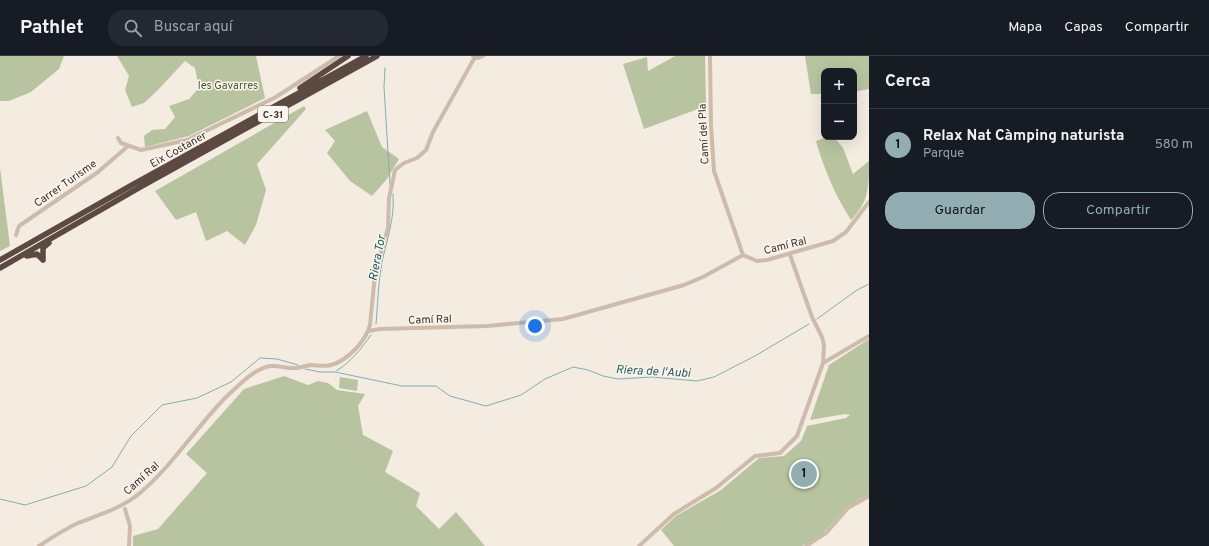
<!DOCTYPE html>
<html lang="es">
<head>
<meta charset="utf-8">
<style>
  body { margin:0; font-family:Overpass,sans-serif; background:#242831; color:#f1f3f6 }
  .controls { position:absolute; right:12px; top:12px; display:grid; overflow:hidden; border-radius:8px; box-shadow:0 4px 16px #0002 }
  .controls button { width:36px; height:36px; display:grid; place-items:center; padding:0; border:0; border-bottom:1px solid #363941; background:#171b24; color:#f1f3f6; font:20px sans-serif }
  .you { position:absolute; left:535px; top:270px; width:14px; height:14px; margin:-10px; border:3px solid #fff; border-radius:50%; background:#1a73e8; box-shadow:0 0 0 6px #1a73e833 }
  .badge { display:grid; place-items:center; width:26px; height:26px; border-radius:50%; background:#92aeb2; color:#111; font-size:13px; font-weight:700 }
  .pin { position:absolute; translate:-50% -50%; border:2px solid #fff; box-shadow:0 1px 4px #0006 }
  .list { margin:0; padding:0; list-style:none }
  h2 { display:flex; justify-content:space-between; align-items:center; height:52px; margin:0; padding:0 16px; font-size:17px }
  h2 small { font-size:13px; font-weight:400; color:#9ea1a6 }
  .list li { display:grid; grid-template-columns:26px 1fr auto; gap:12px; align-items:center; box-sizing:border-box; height:72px; padding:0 16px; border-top:1px solid #363941 }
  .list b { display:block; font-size:15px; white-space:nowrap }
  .list p { margin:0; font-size:13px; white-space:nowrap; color:#9ea1a6 }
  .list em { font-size:13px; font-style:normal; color:#9ea1a6 }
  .actions { display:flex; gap:8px; padding:12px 16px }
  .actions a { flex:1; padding:9px 0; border:1px solid #92aeb2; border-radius:16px; text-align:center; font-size:14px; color:#92aeb2 }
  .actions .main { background:#92aeb2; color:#111 }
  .icon { flex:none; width:22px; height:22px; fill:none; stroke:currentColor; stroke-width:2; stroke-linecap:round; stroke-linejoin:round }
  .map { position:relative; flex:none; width:869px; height:490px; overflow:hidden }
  header { display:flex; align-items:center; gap:24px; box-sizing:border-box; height:56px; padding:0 20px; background:#171b24; border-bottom:1px solid #363941 }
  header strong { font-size:19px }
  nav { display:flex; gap:22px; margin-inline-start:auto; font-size:14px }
  .search { width:280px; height:36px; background:#242831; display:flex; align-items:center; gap:10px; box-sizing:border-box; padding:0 14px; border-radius:16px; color:#9ea1a6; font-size:15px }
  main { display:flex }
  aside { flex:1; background:#171b24 }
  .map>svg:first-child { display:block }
</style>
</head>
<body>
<header>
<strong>Pathlet</strong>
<div class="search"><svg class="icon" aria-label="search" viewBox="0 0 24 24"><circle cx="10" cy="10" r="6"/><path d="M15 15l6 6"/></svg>Buscar aquí</div>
<nav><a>Mapa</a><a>Capas</a><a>Compartir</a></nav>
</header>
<main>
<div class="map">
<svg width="869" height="490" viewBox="0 0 869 490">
  <rect width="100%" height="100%" fill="#f4ebe1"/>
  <path fill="#b8c4a0" d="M0,0H64L59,13L31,36L9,45H0Z
    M117,0H256L265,42L189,80L145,91L144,80L152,74L165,73L175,61L169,50L189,43L199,32L195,12L185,5L157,35L144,47L132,51L125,34L129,20Z
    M675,0H705L706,50L644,73L623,8L647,1L648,15Z
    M805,0H869V33L854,36V15H824V38H811Z
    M304,50L306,53L257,108L266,134L256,169L245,189L227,175L206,185L196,156L176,164L155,135Z
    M367,55L382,91L399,103L387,123L372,140L350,125L327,97L335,85L325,74Z
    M826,81H834L843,92L853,118L869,105C869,131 869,146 851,164C835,139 824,113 816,85Z
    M0,112L10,190L0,195Z
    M869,283V438L848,450L821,479L802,490H674L661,474L676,460L721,434L759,402L784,400L801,385L807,370L846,362L850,359L845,358L810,364L829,309Z
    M284,320L308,329L318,325L328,327L337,334L365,338L358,350L363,379L393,395L385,416L420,437L416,450L439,473L456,456L485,490H133V480L158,473L207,417L186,398L244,333Z
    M340,321L358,324L357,335L339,332Z"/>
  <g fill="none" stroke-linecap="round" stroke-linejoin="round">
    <path stroke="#7fb0b2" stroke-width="1" d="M385,12L384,31L390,129
      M817,263L857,234L869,228
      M376,268C378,248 378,226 382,206C387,183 395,162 393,138
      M305,313L320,316H335L402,330H436L450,340L486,350L521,339L545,323L573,311L588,314L603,320L618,323L652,321L697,325L714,321L755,300L809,268
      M336,315C350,307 362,292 371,279
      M0,443L25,449L86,430L112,411L131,380L162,349L197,342L231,326L260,302L277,303L298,309"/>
    <path stroke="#cdbbac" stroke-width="4" d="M473,0L478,2L483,0
      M710,0L711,70L714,115L743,199
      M118,82L121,87L141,94L187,84L276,41L339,0
      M16,179L19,170L98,116L128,90
      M368,275L380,273L487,270L563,263L684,229L703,221L743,199L757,205L767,204L833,185L846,176L869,146
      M823,307L869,280
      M125,453L130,470L129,490
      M39,490C51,482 65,473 78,467C101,458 122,452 140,437C174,408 196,371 227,340C237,331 246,321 257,315C275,305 279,313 295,312C300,312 305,310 310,309C317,309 324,311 331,309C347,305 366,285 370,269L375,218L388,172L389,142L395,114L404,107L417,102L426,94L433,76L475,1
      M639,490L674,458L716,432L755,400L780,397L797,380L823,307L824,289L822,281L812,261L790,199
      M806,490L826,477L848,452L869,440"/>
    <path stroke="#5c4a42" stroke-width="5.5" d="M300,32L348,0
      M27,200L37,198L43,204
      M0,204L132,129L366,0
      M43,204V192L49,187
      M0,212L142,130L377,0"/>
  </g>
  <g text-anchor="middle" stroke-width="3" stroke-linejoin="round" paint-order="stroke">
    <rect fill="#fbf5ee" stroke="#756b66" stroke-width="1" x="258" y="50" width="30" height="16" rx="3"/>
    <g font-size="10" font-weight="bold" fill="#3b302b">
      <text x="273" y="62">C-31</text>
    </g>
    <g font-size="11" fill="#4a5a2e" stroke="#fbf5ee">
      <text x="228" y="33">les Gavarres</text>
    </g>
    <g font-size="11" fill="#3b302b" stroke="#fbf5ee">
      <text transform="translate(703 78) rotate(-93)" y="4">Camí del Pla</text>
      <text transform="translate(178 93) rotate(-29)" y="4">Eix Costaner</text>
      <text transform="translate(65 127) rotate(-35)" y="4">Carrer Turisme</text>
      <text transform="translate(785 189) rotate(-14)" y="4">Camí Ral</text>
      <text transform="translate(430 263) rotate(-2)" y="4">Camí Ral</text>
      <text transform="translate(141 422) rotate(-42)" y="4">Camí Ral</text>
    </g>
    <g font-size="12" font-style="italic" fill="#1f5a5e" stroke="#fbf5ee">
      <text transform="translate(377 202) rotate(-79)" y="4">Riera Tor</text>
      <text transform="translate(653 315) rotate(3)" y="4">Riera de l'Aubi</text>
    </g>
  </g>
</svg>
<div class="controls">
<button>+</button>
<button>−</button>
</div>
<div class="you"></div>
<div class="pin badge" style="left:804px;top:418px">1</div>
</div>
<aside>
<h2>Cerca<small></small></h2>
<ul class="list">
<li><span class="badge">1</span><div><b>Relax Nat Càmping naturista</b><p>Parque</p></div><em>580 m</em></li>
</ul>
<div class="actions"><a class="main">Guardar</a><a>Compartir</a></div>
</aside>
</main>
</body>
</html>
